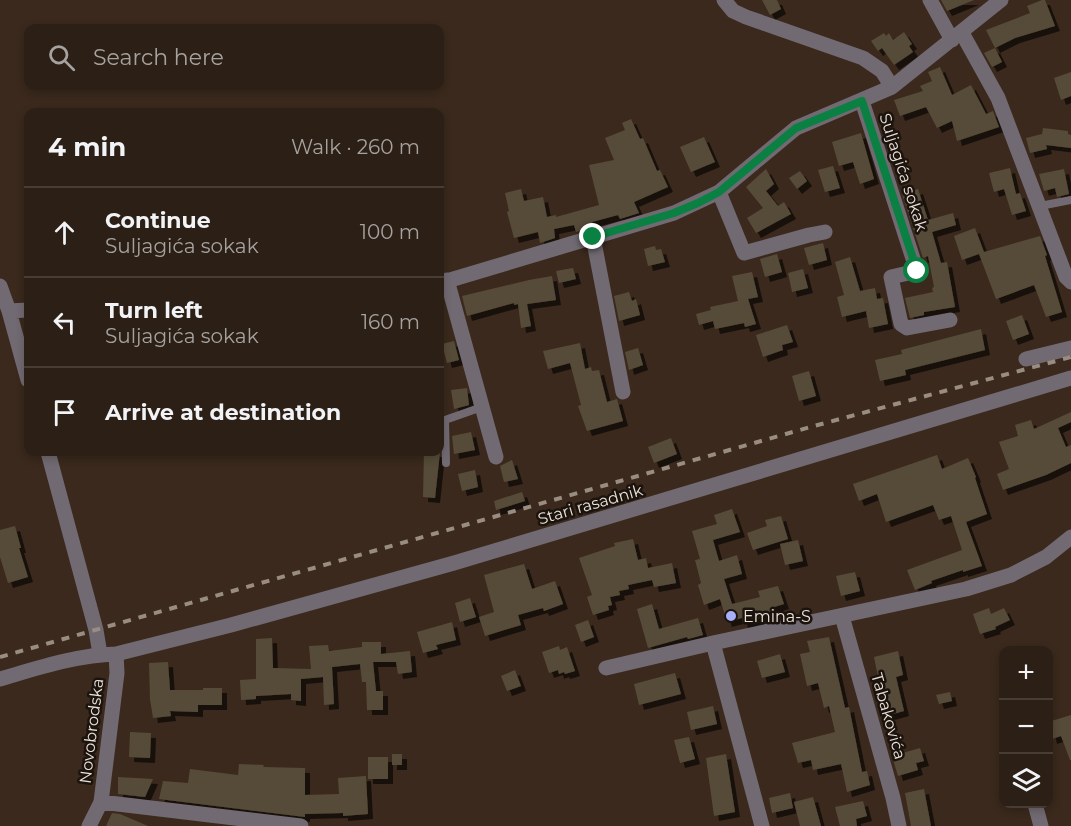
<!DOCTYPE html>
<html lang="en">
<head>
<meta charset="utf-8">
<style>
  body { margin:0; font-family:Montserrat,sans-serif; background:#34271e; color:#f1f3f6 }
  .controls { position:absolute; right:18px; bottom:18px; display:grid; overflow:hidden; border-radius:12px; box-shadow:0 3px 9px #0003 }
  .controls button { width:54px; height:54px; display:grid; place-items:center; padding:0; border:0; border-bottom:2px solid #483d34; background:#2c1f15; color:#f1f3f6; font:30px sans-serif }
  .stop { position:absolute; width:18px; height:18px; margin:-14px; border:4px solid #0b8043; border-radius:50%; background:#fff }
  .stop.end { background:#0b8043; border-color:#fff; box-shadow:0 2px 6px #0008 }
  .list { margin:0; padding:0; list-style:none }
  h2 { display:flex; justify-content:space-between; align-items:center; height:78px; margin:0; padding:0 24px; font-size:26px }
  h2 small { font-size:20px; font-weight:400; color:#a6a2a0 }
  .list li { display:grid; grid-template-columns:39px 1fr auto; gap:18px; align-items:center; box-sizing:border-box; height:90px; padding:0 24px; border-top:2px solid #483d34 }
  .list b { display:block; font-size:22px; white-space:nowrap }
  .list p { margin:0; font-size:20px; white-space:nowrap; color:#a6a2a0 }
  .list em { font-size:20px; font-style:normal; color:#a6a2a0 }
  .icon { flex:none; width:33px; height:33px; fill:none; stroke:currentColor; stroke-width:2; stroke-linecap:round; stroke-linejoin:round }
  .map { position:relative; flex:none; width:1071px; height:826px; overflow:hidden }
  .search { position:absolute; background:#2c1f15; box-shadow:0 3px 9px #0003; left:24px; top:24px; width:420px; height:66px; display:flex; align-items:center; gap:15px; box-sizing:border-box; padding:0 21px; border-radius:12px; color:#a6a2a0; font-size:22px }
  .panel { position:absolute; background:#2c1f15; box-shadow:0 3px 9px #0003; left:24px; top:108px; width:420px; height:348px; border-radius:12px }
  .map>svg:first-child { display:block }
</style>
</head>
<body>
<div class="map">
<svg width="1071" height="826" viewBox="0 0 1071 826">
  <defs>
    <filter id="shadow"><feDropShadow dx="5" dy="5" stdDeviation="0" flood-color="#0009"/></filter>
  </defs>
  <rect width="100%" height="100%" fill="#3a291c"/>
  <path fill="#574b38" filter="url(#shadow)" d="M762,0H777L781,9L770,15Z
    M941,0H974L947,11Z
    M1042,0H1045L1055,26L1015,38L995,48L986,30L1030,13L1027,6Z
    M904,32L912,44L909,46L913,52L894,65L882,48L878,51L871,41L884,33L886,36L889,33L893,40Z
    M995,48L1002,62L992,67L984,53Z
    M940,67L952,95L971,85L986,114L993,111L999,127L957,141L952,121L937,128L926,107L900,116L894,100L923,91L920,86L932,81L928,72Z
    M1071,72V96L1061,100L1054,78Z
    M631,119L640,139L643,138L657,171L660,170L668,187L634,202L639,213L620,219L618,215L592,222L594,227L576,232L574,225L554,229L555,238L540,243L538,232L514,238L507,212L509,211L505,193L521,189L524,201L543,197L547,217L556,215V217L599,205L589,165L614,160L605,138L625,130L622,123Z
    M1043,128L1068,131V134L1071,135V148L1046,145L1047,149L1030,153L1026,138L1042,134Z
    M861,133L874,179L860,184L853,162L839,166L832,142Z
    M704,137L715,162L691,172L680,147Z
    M833,166L840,188L825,192L818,170Z
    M1010,168L1016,194L1020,193L1026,211L1012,215L1004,189L994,192L989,173Z
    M766,169L774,184L766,191L778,206L784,202L791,214L756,233L747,218L763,208L746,187Z
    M1064,169L1069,194L1057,197L1055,188L1044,191L1039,174Z
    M800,171L807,181L797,189L789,178Z
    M918,189L928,220L953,213L956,225L932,232L941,263L947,262L955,307L924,312V315L910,318L905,298L933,292L932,288L934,287L928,256L923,258L902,194Z
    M975,228L984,252L1040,236L1047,255L1045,256L1062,312L1046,317L1034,285L996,299L979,254L962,260L954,236Z
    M823,243L827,260L809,265L804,248Z
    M655,246L656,250L661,249L665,262L648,266L644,249Z
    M777,254L782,272L765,277L760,259Z
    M850,257L860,291L875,288L877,299L883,298L888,324L869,328L866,311L842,317L837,297L844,295L835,262Z
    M573,268L576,279L559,283L556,271Z
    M803,269L808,288L792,292L788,273Z
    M752,272L758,297L748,299L756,324L745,327L744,323L715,329L713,321L699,325L696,314L711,310L710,307L738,301L732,276Z
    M552,276L556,300L527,304L531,326L521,328L518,304L514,305V303L467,316L462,296L529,280Z
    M629,292L632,301L636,299L640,315L619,321L614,296Z
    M1022,315L1029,334L1013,340L1006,321Z
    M787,325L793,342L782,345L783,350L763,357L756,335Z
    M981,329L985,350L905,370L906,375L880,381L875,360L902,354L901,350Z
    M454,341L459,360L447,363L442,344Z
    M580,343L585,369L591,367L592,371L599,370L607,402L617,399L623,421L587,431L578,406L581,405L570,363L548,369L543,351Z
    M638,348L643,365L629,370L625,352Z
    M809,371L816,396L799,401L792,376Z
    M467,388L469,405L454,409L451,390Z
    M1071,412V422L1058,428L1066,447L1071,445V463L1046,475L1003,490L997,474L1009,469L999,442L1018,436L1015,425L1031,420L1034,429Z
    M471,432L475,450L454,454L452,436Z
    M671,438L677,454L654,463L648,447Z
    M424,452H440L435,498L423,497Z
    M937,455L942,469L968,458L976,477L975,478L987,514L966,522L982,566L963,572V570L931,581L932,583L915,590L907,570L962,550L951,516L939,520L933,505L886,522L877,494L859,501L853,484Z
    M512,460L518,479L504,482L500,466Z
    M475,470L478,487L462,491L458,474Z
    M522,492L525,501L496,510L494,501Z
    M732,509L740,532L713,540L719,561L737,555L742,574L724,579L732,604L760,597L758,591L778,586L784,604L771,608L773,614L743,624L742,618L727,622L720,599L704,605L698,585L701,583L695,560L700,559L692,531L717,524L714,515Z
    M781,516L788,539L753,550L747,533L767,526L765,520Z
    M15,526L21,548H19L28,577L8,583L0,557V530Z
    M633,539L638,560L646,558L648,568L672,563L676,583L654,587L652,580L628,585L629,589L619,591L620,595L610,597L612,605L608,606L609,610L593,615L587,597L592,595L579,558L615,546L614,543Z
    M798,540L803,561L785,565L780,544Z
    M524,564L532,589L555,581L563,604L544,611L543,608L518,615L521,625L485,636L479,617L494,612L484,575Z
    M855,572L860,591L841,596L836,576Z
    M470,598L476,617L460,622L455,603Z
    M652,604L659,629L698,618L703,635L688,639L687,637L648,648L637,609Z
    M989,608L991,614L1004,608L1010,620L995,627L996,629L980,634L973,614Z
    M588,620L594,637L581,642L575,625Z
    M452,622L456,640L436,645L438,649L423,653L417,632Z
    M829,637L845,708L849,707L862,772L867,771L870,785L847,792L841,764L813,770L811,760L798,763L792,743L835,732L829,706L824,708L818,683L807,686L800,654L810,652L807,641Z
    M272,638L273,668L311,669L309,646L328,645L329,651L362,647V642H381V654L410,651L412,672L398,674L396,662H373L376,691H383V710H367L366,682H362L360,664L332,667L334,704L324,705L323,677L301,679V701L291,700V694L256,696V699L241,700L240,680L256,679V639Z
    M559,646L560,650L567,647L575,671L565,674L564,672L559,674L558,670L549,673L542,652Z
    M898,651L903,675L896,677L904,711L886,716L874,657Z
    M780,654L785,672L762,678L757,661Z
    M168,662L170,690H203V688H222V705H198V712L170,711L171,716L153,718L150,699L149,663Z
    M515,670L521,686L507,691L501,676Z
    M675,673L681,694L639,705L634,684Z
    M950,692L952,701L939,704L936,695Z
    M713,706L717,724L691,730L687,712Z
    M1071,715V760H1070L1061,736L1052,739L1048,722Z
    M130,732L151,733L150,758L129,757Z
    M689,737L695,759L680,763L674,740Z
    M920,748L924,761L916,763L918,770L898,776L892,756Z
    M392,754H402V765H392Z
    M726,754L735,812L714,816L706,758Z
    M368,757H388V779H368Z
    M239,764L264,765L263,767L305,768V795L339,794L338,778L366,776L368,814L343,816V813L305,814V817L159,799L163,781L188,783L190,769L238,775Z
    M118,777L153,779L145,797L118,794Z
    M924,789L931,826H911L905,793Z
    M790,793L793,808L772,813L769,798Z
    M813,797L821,826H800L794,802Z
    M863,801L867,816L856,819L857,826H840L835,807Z
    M112,813L120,814L148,826H106Z"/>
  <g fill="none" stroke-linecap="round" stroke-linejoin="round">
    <path stroke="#726a72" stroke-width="8" d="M1040,206L1071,200
      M446,463L445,420L482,407"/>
    <path stroke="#726a72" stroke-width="15" d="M724,0L733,11L746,17L863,58L882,71L892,87
      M930,0L952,40
      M962,33L998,98L1066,277L1071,282
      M862,101L917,271L891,277L901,324L907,328L950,320
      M719,192L744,253L809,235L825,232
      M593,237L623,392
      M447,280L496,457
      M440,283L674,213L719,192L796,128L892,87L1001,0
      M0,286L9,311L28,380
      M9,311L28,310
      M1026,359L1071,348
      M48,452L96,630L100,654
      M842,616L893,798L899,826
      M713,643L762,826
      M116,654L231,625L454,563L1071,378
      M606,668L713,643L966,589L1011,575L1046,557L1071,537
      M0,679C38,668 77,655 116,654L117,673L101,802L89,826
      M101,802L301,826
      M1035,804L1041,826"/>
    <path stroke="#998c81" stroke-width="4" stroke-dasharray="8 8" stroke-linecap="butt" d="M0,657L814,426L1071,357"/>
  </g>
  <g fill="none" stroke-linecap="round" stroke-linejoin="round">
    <path stroke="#0b8043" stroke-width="8" d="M593,237L674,213L698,203L719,192L796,128L862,101L917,271"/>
  </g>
  <circle fill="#a8b0fc" stroke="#1b140e" stroke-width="2" cx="731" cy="616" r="6"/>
  <g text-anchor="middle" stroke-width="5" stroke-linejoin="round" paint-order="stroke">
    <g font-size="16" fill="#ede2d9" stroke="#1b140e">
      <text transform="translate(904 172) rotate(72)" y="6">Suljagića sokak</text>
      <text transform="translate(590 504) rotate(-16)" y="6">Stari rasadnik</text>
      <text transform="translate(889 716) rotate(74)" y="6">Tabakovića</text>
      <text transform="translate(91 731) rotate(-83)" y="6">Novobrodska</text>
    </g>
    <g font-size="16" fill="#ede2d9" stroke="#1b140e" text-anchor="start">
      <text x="743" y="622">Emina-S</text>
    </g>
  </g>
</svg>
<div class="controls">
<button>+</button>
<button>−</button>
<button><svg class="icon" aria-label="layers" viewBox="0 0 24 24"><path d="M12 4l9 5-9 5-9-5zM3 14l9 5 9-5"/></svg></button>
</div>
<div class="stop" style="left:917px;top:271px"></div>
<div class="stop end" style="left:593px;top:237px"></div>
<div class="search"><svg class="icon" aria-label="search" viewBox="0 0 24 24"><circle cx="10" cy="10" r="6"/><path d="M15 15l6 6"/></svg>Search here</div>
<section class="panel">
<h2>4 min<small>Walk · 260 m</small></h2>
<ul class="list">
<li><svg class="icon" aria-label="ahead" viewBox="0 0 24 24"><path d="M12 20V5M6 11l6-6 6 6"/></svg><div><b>Continue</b><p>Suljagića sokak</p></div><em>100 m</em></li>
<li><svg class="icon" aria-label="left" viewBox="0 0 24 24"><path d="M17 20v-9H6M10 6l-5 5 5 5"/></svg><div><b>Turn left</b><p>Suljagića sokak</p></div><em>160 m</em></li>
<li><svg class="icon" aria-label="arrive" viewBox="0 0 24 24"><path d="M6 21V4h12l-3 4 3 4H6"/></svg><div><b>Arrive at destination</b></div></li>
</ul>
</section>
</div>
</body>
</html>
